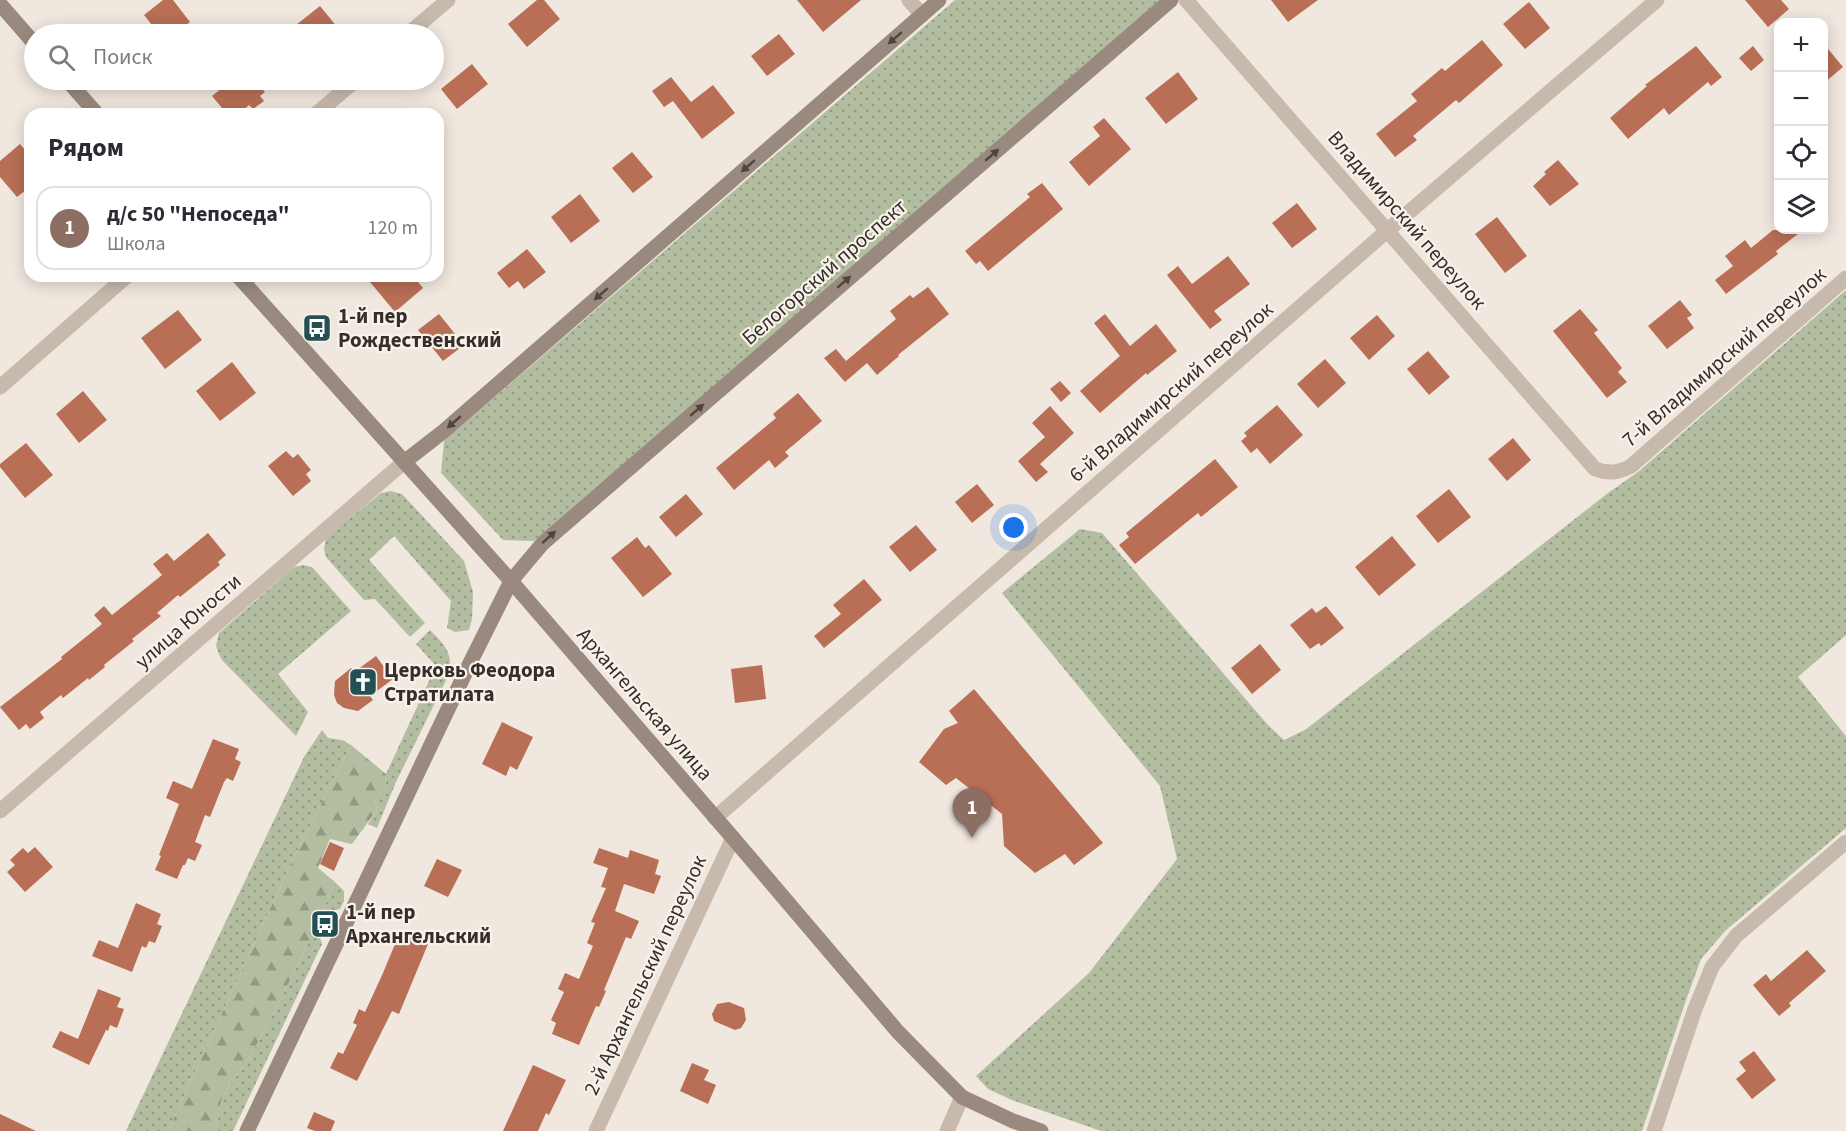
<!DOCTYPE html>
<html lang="ru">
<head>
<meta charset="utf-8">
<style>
  body { margin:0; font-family:"Source Sans 3",sans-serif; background:#f2f2f3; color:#2b2b33 }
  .controls { position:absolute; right:18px; top:18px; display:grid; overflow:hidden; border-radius:12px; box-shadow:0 3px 15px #0003 }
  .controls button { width:54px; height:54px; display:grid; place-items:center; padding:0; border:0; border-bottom:2px solid #e1e1e2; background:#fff; color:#2b2b33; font:30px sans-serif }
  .you { position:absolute; left:1014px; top:528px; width:21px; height:21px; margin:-15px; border:4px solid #fff; border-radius:50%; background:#1a73e8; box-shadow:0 0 0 9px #1a73e833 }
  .badge { display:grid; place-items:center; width:39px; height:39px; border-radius:50%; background:#244f53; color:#fff; font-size:20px; font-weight:700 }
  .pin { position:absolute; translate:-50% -50px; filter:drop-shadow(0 2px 3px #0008) }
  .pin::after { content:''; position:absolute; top:32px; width:21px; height:18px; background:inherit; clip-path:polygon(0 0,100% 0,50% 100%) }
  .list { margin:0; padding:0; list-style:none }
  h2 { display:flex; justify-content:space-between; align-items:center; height:78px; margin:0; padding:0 24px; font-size:26px }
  h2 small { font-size:20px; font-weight:400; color:#7c7c81 }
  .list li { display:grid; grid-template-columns:39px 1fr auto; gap:18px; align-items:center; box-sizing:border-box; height:84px; margin:0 12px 12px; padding:0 12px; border:2px solid #e1e1e2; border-radius:18px }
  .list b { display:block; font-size:22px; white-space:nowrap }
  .list p { margin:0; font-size:20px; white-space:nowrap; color:#7c7c81 }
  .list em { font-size:20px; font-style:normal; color:#7c7c81 }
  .icon { flex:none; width:33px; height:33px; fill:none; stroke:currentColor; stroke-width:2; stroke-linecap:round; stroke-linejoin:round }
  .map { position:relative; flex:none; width:1846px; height:1131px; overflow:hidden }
  .search { position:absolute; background:#fff; box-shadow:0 3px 15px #0003; left:24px; top:24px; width:420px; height:66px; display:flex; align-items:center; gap:15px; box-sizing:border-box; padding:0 21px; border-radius:33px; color:#7c7c81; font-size:22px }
  .panel { position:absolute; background:#fff; box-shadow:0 3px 15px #0003; left:24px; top:108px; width:420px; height:174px; border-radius:18px }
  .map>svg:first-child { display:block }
</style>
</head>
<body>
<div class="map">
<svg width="1846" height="1131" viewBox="0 0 1846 1131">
  <defs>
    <pattern id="grass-dots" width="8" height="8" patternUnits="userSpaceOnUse" patternTransform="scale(1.5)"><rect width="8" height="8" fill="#b3bda0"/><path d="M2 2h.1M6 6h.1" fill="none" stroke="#929a83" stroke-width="1.8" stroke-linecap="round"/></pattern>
    <pattern id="forest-firs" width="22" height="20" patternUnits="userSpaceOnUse" patternTransform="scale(1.5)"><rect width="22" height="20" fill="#b3bda0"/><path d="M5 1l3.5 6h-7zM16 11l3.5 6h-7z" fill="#929a83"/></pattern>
  </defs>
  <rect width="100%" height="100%" fill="#f0e8df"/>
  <path fill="url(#grass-dots)" d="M955,0H1162L534,541L503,540L441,473L444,441Z
    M1846,290V635L1798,677L1846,736V828L1725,931L1701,959L1686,1000L1642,1131H1101L1012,1100L988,1089L976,1076L1089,973L1177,859L1160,786L1002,593L1080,529L1102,533L1268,725L1284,740L1305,730L1608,493L1638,472Z
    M391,491L402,494L464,561L473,592L472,619L469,630L455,632L447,628L451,601L394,536L369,560L425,623L410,637L375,599L364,600L326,557L324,549L326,538L381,493Z
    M303,565L312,567L351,611L278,674L308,712L296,736L221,659L216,646L219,633L294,567Z
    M430,630C444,644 450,649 451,670L396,782L377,828L368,824L377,810L375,799L385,788L386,774L436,666L416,644Z
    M322,730L328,738L342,740L351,745L292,861L168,1131H126L304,757Z
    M335,882L344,891V901L340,909L323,913L317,928L322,944L233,1131H215C219,1121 218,1109 222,1099C228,1084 244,1068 252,1053C282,997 311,941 335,882Z"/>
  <path fill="url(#forest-firs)" d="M351,745L386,774L385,788L375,799L377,810L352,844L330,839L318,868L335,882C311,941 282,997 252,1053C244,1068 228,1084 222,1099C218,1109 219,1121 215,1131H168L292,861Z"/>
  <path fill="#b86f55" d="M163,0H173L190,22L174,34H159L144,15Z
    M537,0H544L560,19L527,47L508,24Z
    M797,0H861L823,32Z
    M1271,0H1318L1288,22Z
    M1745,0H1781L1789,9L1768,27Z
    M1529,2L1550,28L1525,49L1503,24Z
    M320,6L338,28L330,34H304L296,25Z
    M779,34L795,54L767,76L751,56Z
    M1482,40L1503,65L1459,103L1456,100L1413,136L1417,140L1395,157L1376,134L1417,101L1411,94L1442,68L1445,71Z
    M1824,44L1843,67L1824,83Z
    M1696,46L1722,77L1711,86L1708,82L1669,115L1664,108L1628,139L1610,118L1647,86L1645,85Z
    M1753,46L1764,60L1751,71L1739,58Z
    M472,64L488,84L457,109L441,89Z
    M1178,72L1198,99L1166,124L1145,98Z
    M671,77L691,102L713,85L735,113L702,139L673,101L664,107L652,91Z
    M232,80H254L265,92L260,96L264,101L253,109L249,105L239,114H227L212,96Z
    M1104,118L1131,149L1089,186L1069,162L1100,136L1093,127Z
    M20,144L30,156V187L17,197L0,177V161Z
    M632,152L653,177L633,193L612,168Z
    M1558,160L1579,184L1550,206L1533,186L1546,174L1544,172Z
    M1042,183L1063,209L988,271L980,261L976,264L965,251L1030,197L1027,194Z
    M580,194L600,221L571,243L551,217Z
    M1297,203L1317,229L1292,248L1272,223Z
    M1497,217L1527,256L1505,273L1475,234Z
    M1773,230H1803L1776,251L1778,254L1726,294L1715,280L1733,266L1725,256L1745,240L1751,248Z
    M527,249L546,272L524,289L518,281L509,288L497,273Z
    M1228,256L1250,284L1214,311L1222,320L1210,329L1167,275L1178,266L1192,284Z
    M365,276H413L423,288L395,312Z
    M928,287L949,314L898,355L899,356L877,375L867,363L845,382L824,358L836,349L846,361L896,319L890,311L910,295L913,298Z
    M1680,300L1692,315L1687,318L1694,328L1667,349L1648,326Z
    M1580,309L1598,330L1594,333L1622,368L1618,372L1627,382L1607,398L1553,331Z
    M178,310L202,340L165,369L141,338Z
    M439,314L464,345L443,361L418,330Z
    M1105,314L1130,346L1156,324L1177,351L1147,375L1146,373L1100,413L1080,391L1120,356L1094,323Z
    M1377,315L1395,336L1369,360L1350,338Z
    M1428,351L1450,377L1429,395L1407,369Z
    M1325,359L1346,383L1318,408L1297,384Z
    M232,362L256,393L220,421L196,391Z
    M1060,381L1071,393L1061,402L1050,389Z
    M83,391L107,420L79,443L56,414Z
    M798,393L822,421L785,452L789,456L775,468L769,460L734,490L716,468L776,418L773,414Z
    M1277,405L1303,435L1270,464L1257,448L1251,453L1241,441L1247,436L1244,433Z
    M1050,406L1074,433L1040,464L1048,472L1036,482L1018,461L1045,437L1032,423Z
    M1513,438L1531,460L1507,481L1488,459Z
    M26,443L53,475L25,498L0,467V464Z
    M286,451L293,458L298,454L311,470L306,474L311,481L293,496L268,466Z
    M1215,459L1238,487L1201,517L1198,513L1135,564L1119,545L1129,537L1126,533Z
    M977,484L994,505L972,523L955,502Z
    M1449,489L1471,517L1438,543L1416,516Z
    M686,494L703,514L676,537L659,517Z
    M916,525L937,550L910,572L889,547Z
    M208,533L226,555L218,562L220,565L180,597L178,595L157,613L161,616L132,639L134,641L104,665L105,667L89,680L88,678L63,698L61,695L40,712L44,718L30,729L26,724L19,730L0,707L62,659L61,657L102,624L94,615L104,606L112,615L162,575L153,564L167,553L174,561Z
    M1392,536L1416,565L1379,596L1355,567Z
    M637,537L645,548L649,545L672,574L643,597L611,558Z
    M864,579L882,600L824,648L814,636L841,614L833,605Z
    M1326,606L1344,628L1321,646L1319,643L1310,649L1290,625L1312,608L1316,613Z
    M1260,644L1281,670L1252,694L1231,668Z
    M376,656L393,679L370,696L373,700L358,711L344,708L337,703L334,695L335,681L351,668L354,672Z
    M762,665L766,699L735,703L731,669Z
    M974,689L1103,843L1074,865L1065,854L1035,873L1004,846L1002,814L956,778L946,785L919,762L944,729L958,723L949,711Z
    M502,722L533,737L517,770L510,766L506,776L482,764Z
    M213,739L239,749L235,759L241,762L233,781L227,778L224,782L210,817L205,815L195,842L202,845L195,861L188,858L185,865H183L177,879L155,870L161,856L159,855L179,804L166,798L173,781L192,789Z
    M330,842L344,848L334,871L320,864Z
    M35,847L53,867L25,892L7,872L15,865L10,860L23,848L28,853Z
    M599,848L628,858L630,850L659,860L655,874L661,876L654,894L624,884L615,911L639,921L631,939L626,937L604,990L606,991L599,1007L596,1006L579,1045L552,1034L556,1023L551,1020L564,992L558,989L565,973L579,979L593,946L587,943L595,923L591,922L606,888L601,887L608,868L593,863Z
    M437,859L462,870L448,897L424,886Z
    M136,903L161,914L157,924L162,926L155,943L149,941L146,948L142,946L132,972L92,956L99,940L118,948Z
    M400,932L428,944L399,1014L392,1011L357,1081L330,1068L338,1052L343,1054L357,1025L353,1023L359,1009L365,1012L383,973Z
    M1807,950L1826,971L1789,1003L1791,1006L1779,1016L1753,985L1766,974L1771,981Z
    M98,989L121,998L117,1007L124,1009L117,1028L110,1025L108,1031L106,1030L89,1065L52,1047L60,1031L78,1039Z
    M729,1002L744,1008L746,1020L741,1028L735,1030L714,1021L712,1014L717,1004Z
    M1754,1051L1776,1080L1752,1099L1736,1079L1746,1071L1739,1062Z
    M692,1063L709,1070L704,1080L716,1085L708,1104L680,1091Z
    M533,1065L566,1080L549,1115L546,1113L538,1131H503Z
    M314,1112L335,1121L331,1131H315L307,1128Z
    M0,1114L36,1131H0Z"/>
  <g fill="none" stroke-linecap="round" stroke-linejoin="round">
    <path stroke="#c7b9ac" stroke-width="15" d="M909,0L922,15
      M1186,0L1595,469C1609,474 1618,473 1631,466L1846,278
      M408,34L448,0
      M316,114L356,80
      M0,387L127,276
      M0,811L404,462
      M715,818L1388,230L1657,0
      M596,1131L733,838
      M947,1131L962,1097
      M1654,1131L1695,1009L1712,967L1736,936L1846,842"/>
    <path stroke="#9a897e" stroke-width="15" d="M0,4L34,43
      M67,80L97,114
      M238,276L511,581L733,838L898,1032L962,1097L1013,1121L1041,1131
      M404,462L444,431L939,0
      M247,1131L470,663L511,581L543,543L1171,0"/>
  </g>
  <defs><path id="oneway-solid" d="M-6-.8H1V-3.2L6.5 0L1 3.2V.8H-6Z" transform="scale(1.5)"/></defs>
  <g fill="#4f453f">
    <use href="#oneway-solid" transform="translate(895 38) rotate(139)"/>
    <use href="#oneway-solid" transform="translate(992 155) rotate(-41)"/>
    <use href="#oneway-solid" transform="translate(748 166) rotate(139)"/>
    <use href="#oneway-solid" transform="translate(844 282) rotate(-41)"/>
    <use href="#oneway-solid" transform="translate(601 294) rotate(139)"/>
    <use href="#oneway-solid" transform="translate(697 410) rotate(-41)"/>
    <use href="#oneway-solid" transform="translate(454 422) rotate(139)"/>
    <use href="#oneway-solid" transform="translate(549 537) rotate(-42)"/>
  </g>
  <defs>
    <g id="bus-square" transform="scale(1.5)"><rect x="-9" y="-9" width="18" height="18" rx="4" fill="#244f53" stroke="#f8f2eb"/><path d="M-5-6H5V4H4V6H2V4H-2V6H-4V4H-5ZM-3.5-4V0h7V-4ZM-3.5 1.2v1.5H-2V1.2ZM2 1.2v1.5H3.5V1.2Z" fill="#fff"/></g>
    <g id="church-square" transform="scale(1.5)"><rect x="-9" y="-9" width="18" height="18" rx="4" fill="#244f53" stroke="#f8f2eb"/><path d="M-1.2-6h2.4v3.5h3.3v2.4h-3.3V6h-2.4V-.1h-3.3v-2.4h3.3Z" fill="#fff"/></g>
  </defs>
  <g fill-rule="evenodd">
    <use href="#bus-square" x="317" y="328"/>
    <use href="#church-square" x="363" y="682"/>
    <use href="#bus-square" x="325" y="924"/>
  </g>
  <g text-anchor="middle" stroke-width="4.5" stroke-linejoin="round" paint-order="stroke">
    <g font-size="21" fill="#362e2a" stroke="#f8f2eb">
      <text transform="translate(1407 220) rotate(49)" y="7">Владимирский переулок</text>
      <text transform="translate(824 272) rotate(-41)" y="7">Белогорский проспект</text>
      <text transform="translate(1724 357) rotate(-41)" y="7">7-й Владимирский переулок</text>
      <text transform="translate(1171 392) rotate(-41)" y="7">6-й Владимирский переулок</text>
      <text transform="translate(188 621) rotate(-41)" y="7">улица Юности</text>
      <text transform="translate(645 704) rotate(49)" y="7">Архангельская улица</text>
      <text transform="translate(645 975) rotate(-65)" y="7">2-й Архангельский переулок</text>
    </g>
    <g font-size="21" font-weight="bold" fill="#362e2a" stroke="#f8f2eb" text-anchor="start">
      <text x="338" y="323">1-й пер<tspan x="338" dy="24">Рождественский</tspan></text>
      <text x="384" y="677">Церковь Феодора<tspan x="384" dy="24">Стратилата</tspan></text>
      <text x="346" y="919">1-й пер<tspan x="346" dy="24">Архангельский</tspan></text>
    </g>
  </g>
</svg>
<div class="controls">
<button>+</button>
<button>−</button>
<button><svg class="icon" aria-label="locate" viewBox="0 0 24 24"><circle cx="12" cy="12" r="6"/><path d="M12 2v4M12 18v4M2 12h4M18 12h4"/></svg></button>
<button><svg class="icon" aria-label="layers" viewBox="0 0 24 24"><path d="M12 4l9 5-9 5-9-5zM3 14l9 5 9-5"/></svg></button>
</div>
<div class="you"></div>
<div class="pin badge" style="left:972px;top:838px;background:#8d6e63">1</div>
<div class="search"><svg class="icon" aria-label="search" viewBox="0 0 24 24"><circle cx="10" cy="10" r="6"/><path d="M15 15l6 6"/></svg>Поиск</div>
<section class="panel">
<h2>Рядом<small></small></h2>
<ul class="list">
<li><span class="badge" style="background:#8d6e63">1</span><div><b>д/с 50 &quot;Непоседа&quot;</b><p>Школа</p></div><em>120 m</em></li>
</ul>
</section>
</div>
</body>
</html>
